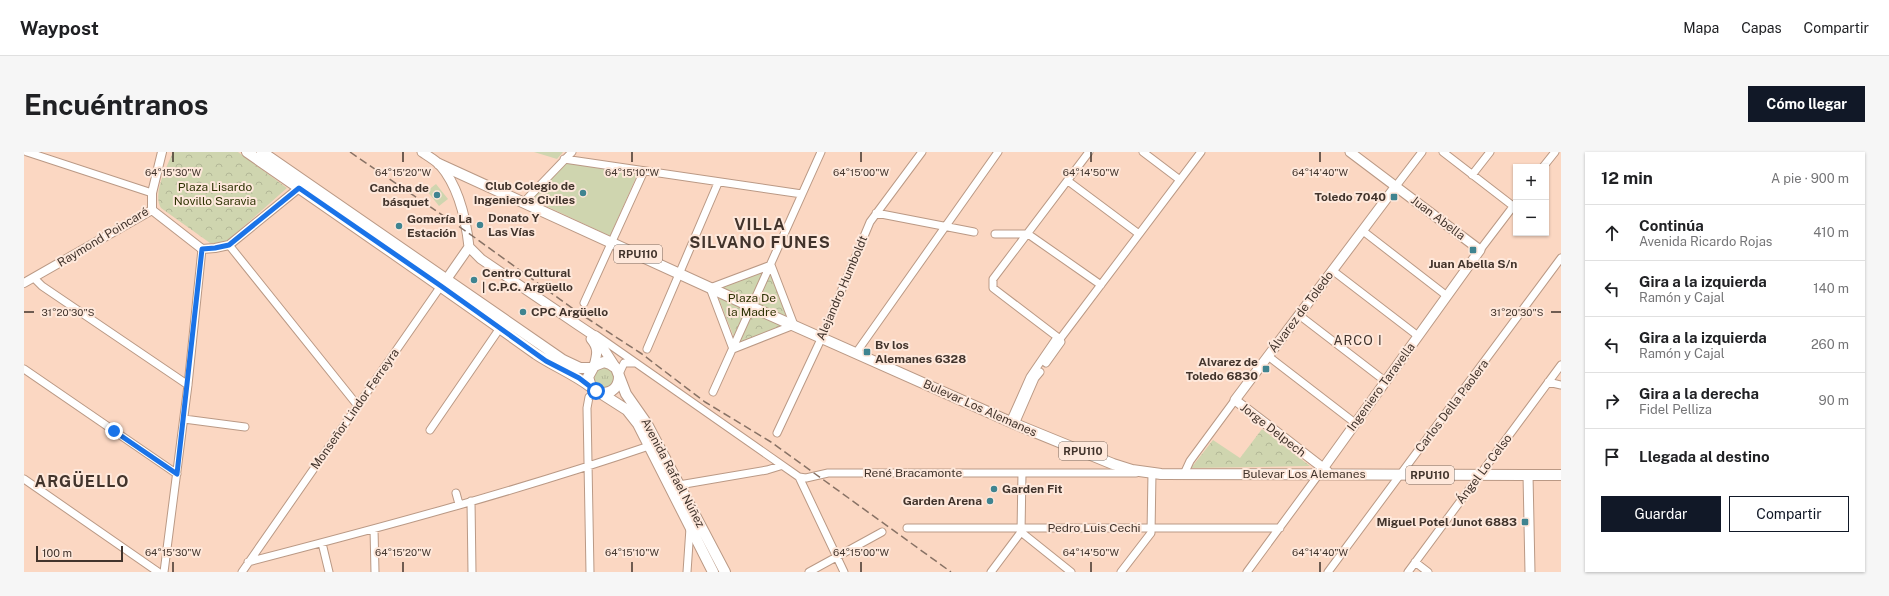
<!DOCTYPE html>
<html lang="es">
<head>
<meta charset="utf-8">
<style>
  body { margin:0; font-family:"Public Sans",sans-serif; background:#f6f6f6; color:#202124 }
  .controls { position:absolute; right:12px; top:12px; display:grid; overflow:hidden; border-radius:0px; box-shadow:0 1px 3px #0004 }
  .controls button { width:36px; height:36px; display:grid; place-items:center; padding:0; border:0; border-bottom:1px solid #e0e0e0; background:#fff; color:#202124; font:20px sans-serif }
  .scale { position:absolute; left:12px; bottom:10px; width:87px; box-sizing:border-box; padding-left:4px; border:2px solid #42342c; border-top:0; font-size:11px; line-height:14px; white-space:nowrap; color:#42342c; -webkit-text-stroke:3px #fee8db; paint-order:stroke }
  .stop { position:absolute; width:12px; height:12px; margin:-9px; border:3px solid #1a73e8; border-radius:50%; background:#fff }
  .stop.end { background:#1a73e8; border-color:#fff; box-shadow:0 1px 4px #0008 }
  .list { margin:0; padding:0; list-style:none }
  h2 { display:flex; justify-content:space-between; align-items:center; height:52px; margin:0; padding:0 16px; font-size:17px }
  h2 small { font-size:13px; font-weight:400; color:#757577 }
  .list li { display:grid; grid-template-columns:26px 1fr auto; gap:12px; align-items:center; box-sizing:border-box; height:56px; padding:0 16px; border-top:1px solid #e0e0e0 }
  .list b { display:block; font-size:15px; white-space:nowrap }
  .list p { margin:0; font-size:13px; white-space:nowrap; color:#757577 }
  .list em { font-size:13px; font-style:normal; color:#757577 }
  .actions { display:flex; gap:8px; padding:12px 16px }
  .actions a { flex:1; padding:9px 0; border:1px solid #111827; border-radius:0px; text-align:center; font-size:14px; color:#111827 }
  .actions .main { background:#111827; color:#fff }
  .icon { flex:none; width:22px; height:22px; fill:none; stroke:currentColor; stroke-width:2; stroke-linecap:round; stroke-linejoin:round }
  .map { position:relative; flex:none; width:1537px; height:420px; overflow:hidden; border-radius:0px }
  header { display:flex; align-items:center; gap:24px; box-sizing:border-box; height:56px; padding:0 20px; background:#fff; border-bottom:1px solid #e0e0e0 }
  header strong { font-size:19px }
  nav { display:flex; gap:22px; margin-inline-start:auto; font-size:14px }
  .intro { display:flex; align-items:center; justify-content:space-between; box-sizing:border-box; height:96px; padding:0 24px }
  h1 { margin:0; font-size:28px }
  .button { padding:10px 18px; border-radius:0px; background:#111827; color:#fff; font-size:14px; font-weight:700 }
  main { display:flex; gap:24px; padding:0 24px }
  aside { flex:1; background:#fff; border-radius:0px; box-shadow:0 1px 3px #0004 }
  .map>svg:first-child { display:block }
</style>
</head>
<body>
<header>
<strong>Waypost</strong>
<nav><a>Mapa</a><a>Capas</a><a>Compartir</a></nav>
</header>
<div class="intro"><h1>Encuéntranos</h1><a class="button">Cómo llegar</a></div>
<main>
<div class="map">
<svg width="1537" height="420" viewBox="0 0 1537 420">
  <defs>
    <pattern id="grass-tufts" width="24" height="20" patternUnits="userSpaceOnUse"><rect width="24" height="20" fill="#cfd5af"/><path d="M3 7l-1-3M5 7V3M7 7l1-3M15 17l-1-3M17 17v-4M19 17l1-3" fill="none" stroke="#b3b797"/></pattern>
    <pattern id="park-crowns" width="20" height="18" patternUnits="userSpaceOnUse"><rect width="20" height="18" fill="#cfd5af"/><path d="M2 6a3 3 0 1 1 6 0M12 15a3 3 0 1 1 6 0" fill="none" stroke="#b3b797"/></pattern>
  </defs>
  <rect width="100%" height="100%" fill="#fbd7c2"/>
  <path fill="url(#grass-tufts)" d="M569 226a11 11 0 1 1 22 0a11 11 0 1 1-22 0Z"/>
  <path fill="url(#park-crowns)" d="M149,0H214L263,36L203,89L193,92L186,91L137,56C128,41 143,15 149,0Z
    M745,116L766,169L763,173L713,193L691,137Z
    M1238,277L1286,314L1167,316L1189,288L1216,306Z"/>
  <path fill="#cfd5af" d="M510,0H539L533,7Z
    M541,10L614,21L586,84L507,47Z
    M412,32L424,47L415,54L403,39Z"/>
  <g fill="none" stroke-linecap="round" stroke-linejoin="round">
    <g stroke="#ba9985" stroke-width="9">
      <path id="minor" d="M3,0L128,41
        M1119,0L1156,28
        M1419,0L1489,54
        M540,7L778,42
        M1519,15L1531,0
        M1448,23L1466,0
        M1044,29L1115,82
        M1372,34L1398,0
        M499,51L548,0
        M852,61L950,80
        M1339,79L1423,144
        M971,82H1004L1077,133
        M205,93L334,254
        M1456,98L1491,52
        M1308,118L1394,184
        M10,126L18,134L164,233
        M560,151L620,19
        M1275,163L1361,229
        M572,183L775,325L782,326L804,321H1112
        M1036,187L969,136V127L1065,0
        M623,197L694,31
        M709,197L686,136L747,113
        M709,197L770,173L747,113
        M832,201L974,0
        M1244,204L1331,271
        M1022,211L1037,190L1036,187
        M0,217L153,322
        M595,222L600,211H610
        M1524,230L1537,233
        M689,240L797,0
        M160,267L221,275
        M986,270L1006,225L1032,187H1036L1177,0
        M991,272L1011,226L1016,220
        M406,278L476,176
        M753,281L798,185L846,70L898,0
        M1160,322L1166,309L1211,248
        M775,325L820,420
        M0,327L134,420
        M655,333L743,318L756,314
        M432,341L435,352
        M447,349L448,420
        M883,376H1256
        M350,377L351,420
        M997,380L1047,420
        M298,391L305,420
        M224,410C359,375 493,339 625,294
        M1391,410L1404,420
        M140,420L164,233L178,97
        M218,420L419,131
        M566,420L563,256L565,245L573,240
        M663,420L666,376
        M785,420L858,380
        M967,420L997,380L998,321
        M1097,420L1127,381L1128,321H1124
        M1223,420L1295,322
        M1304,420L1537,106
        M1384,420L1537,213"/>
    </g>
    <g stroke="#ba9985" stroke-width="10">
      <path id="tertiary" d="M128,58L178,97L191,96L205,93L275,36
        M128,58V41L138,0
        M0,131L128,58"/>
    </g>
    <g stroke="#ba9985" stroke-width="11">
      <path id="secondary" d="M398,0C404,4 411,8 416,13C435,35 442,67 445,95
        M445,95L457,107L554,173L572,185L592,216
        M422,128L445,95
        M567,187C575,196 573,203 570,214
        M1303,319L1211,248L1372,34
        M1295,322L1456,98L1326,0
        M1504,323L1506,420"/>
    </g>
    <g stroke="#ba9985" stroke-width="12">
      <path id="primary" d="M223,0C320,67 417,134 512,202C530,214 550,222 567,235
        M238,0L539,208L556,216H568
        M415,12L728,155L991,272L1089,312L1108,318L1137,322L1537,323
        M578,241C589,241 595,234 595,224
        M689,420L614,272L603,258L567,235L564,225L570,214L580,210L586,212L592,216L602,242L623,272L701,420"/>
    </g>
    <use href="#minor" stroke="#fff" stroke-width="7"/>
    <use href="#tertiary" stroke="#fff" stroke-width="8"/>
    <use href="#secondary" stroke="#fff" stroke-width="9"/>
    <use href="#primary" stroke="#fff" stroke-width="10"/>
    <path stroke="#887265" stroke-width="1.5" stroke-dasharray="8 4" stroke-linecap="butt" d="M326,0L443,80L555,161L618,202L681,250L747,290L927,420"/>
  </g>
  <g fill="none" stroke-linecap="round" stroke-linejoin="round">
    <path stroke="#1a73e8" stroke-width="5" d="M90,279L153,322L178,97L191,96L205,93L275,36L417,134L522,209L555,226L572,239"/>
  </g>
  <path fill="none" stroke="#42342c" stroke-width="1.5" d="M149,0V10M379,0V10M608,0V10M837,0V10M1067,0V10M1296,0V10M0,160H10M1527,160H1537M149,410V420M379,410V420M608,410V420M837,410V420M1067,410V420M1296,410V420"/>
  <g fill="#3f8490" stroke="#fee8db" stroke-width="1.5">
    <circle cx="559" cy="41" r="4"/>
    <circle cx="413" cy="43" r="4"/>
    <rect x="1366" y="41" width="8" height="8" rx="2"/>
    <circle cx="456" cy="73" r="4"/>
    <circle cx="375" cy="74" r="4"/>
    <rect x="1445" y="94" width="8" height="8" rx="2"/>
    <circle cx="450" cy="128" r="4"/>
    <circle cx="499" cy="160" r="4"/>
    <rect x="839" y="196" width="8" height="8" rx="2"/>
    <rect x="1238" y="213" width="8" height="8" rx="2"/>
    <circle cx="970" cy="337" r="4"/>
    <circle cx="966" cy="349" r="4"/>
    <rect x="1497" y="366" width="8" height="8" rx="2"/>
  </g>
  <g text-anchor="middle" stroke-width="4" stroke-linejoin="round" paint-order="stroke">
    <g fill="#fee8db" stroke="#7a6a60" stroke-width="1">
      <rect x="590" y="93" width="48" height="18" rx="3"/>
      <rect x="1035" y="290" width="48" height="18" rx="3"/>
      <rect x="1382" y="314" width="48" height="18" rx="3"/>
    </g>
    <g font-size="11" font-weight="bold" fill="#42342c">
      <text x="614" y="106">RPU110</text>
      <text x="1059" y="303">RPU110</text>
      <text x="1406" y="327">RPU110</text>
    </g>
    <g font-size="12" font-weight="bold" fill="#42342c" stroke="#fee8db" text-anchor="end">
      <text x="551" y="38">Club Colegio de<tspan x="551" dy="14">Ingenieros Civiles</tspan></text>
      <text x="405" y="40">Cancha de<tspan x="405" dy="14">básquet</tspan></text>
      <text x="1362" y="49">Toledo 7040</text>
      <text x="464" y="70" text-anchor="start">Donato Y<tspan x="464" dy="14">Las Vías</tspan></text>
      <text x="383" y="71" text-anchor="start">Gomería La<tspan x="383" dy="14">Estación</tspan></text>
      <text x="1449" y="116" text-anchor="middle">Juan Abella S/n</text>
      <text x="458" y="125" text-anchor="start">Centro Cultural<tspan x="458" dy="14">| C.P.C. Argüello</tspan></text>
      <text x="507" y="164" text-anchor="start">CPC Argüello</text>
      <text x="851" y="197" text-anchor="start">Bv los<tspan x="851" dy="14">Alemanes 6328</tspan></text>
      <text x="1234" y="214">Alvarez de<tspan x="1234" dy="14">Toledo 6830</tspan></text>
      <text x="978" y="341" text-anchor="start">Garden Fit</text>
      <text x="958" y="353">Garden Arena</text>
      <text x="1493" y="374">Miguel Potel Junot 6883</text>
    </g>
    <g font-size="12" fill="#2e3304" stroke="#fee8db">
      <text x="191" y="39">Plaza Lisardo<tspan x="191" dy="14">Novillo Saravia</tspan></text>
      <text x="728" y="150">Plaza De<tspan x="728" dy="14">la Madre</tspan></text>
    </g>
    <g font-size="12" fill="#42342c" stroke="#fee8db">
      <text transform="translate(1414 66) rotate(37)" y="4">Juan Abella</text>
      <text transform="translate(79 85) rotate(-31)" y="4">Raymond Poincaré</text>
      <text transform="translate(818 136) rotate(-67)" y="4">Alejandro Humboldt</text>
      <text transform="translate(1277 160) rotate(-53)" y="4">Álvarez de Toledo</text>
      <text transform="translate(1357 235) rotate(-54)" y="4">Ingeniero Taravella</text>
      <text transform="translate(1428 254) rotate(-53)" y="4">Carlos Della Paolera</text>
      <text transform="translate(956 256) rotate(24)" y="4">Bulevar Los Alemanes</text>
      <text transform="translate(331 257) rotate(-55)" y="4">Monseñor Lindor Ferreyra</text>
      <text transform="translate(1249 278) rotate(38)" y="4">Jorge Delpech</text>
      <text transform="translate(1460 317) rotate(-53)" y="4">Ángel Lo Celso</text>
      <text transform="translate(649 321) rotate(62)" y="4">Avenida Rafael Núñez</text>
      <text x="889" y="325">René Bracamonte</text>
      <text x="1280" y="326">Bulevar Los Alemanes</text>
      <text x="1070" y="380">Pedro Luis Cechi</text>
    </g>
    <g font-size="13" letter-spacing="1" fill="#42342c" stroke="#fee8db">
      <text x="1334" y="193">ARCO I</text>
    </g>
    <g font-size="16" font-weight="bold" letter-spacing="1" fill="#42342c" stroke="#fee8db">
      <text x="736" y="78">VILLA<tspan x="736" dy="18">SILVANO FUNES</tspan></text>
      <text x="58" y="335">ARGÜELLO</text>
    </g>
  </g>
  <g font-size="10" text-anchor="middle" fill="#42342c" stroke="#fee8db" stroke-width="4" stroke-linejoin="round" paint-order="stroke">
    <text x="149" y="24">64°15'30"W</text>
    <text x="379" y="24">64°15'20"W</text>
    <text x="608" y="24">64°15'10"W</text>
    <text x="837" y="24">64°15'00"W</text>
    <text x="1067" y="24">64°14'50"W</text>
    <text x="1296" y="24">64°14'40"W</text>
    <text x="44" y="164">31°20'30"S</text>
    <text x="1493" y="164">31°20'30"S</text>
    <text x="149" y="404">64°15'30"W</text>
    <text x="379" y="404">64°15'20"W</text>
    <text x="608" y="404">64°15'10"W</text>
    <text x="837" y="404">64°15'00"W</text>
    <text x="1067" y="404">64°14'50"W</text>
    <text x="1296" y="404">64°14'40"W</text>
  </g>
</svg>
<div class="controls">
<button>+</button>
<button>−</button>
</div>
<div class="scale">100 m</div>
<div class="stop" style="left:572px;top:239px"></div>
<div class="stop end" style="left:90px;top:279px"></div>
</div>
<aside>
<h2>12 min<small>A pie · 900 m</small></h2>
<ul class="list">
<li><svg class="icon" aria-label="ahead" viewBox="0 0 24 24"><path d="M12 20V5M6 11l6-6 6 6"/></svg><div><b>Continúa</b><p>Avenida Ricardo Rojas</p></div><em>410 m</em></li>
<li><svg class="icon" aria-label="left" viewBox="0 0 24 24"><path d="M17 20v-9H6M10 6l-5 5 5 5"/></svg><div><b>Gira a la izquierda</b><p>Ramón y Cajal</p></div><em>140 m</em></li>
<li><svg class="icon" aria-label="left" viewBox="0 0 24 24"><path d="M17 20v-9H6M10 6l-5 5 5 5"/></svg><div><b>Gira a la izquierda</b><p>Ramón y Cajal</p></div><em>260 m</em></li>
<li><svg class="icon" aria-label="right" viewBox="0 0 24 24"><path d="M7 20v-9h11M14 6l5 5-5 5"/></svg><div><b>Gira a la derecha</b><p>Fidel Pelliza</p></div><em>90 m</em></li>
<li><svg class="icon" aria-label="arrive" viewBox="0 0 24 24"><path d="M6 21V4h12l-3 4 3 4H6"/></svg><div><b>Llegada al destino</b></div></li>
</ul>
<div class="actions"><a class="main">Guardar</a><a>Compartir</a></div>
</aside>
</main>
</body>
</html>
